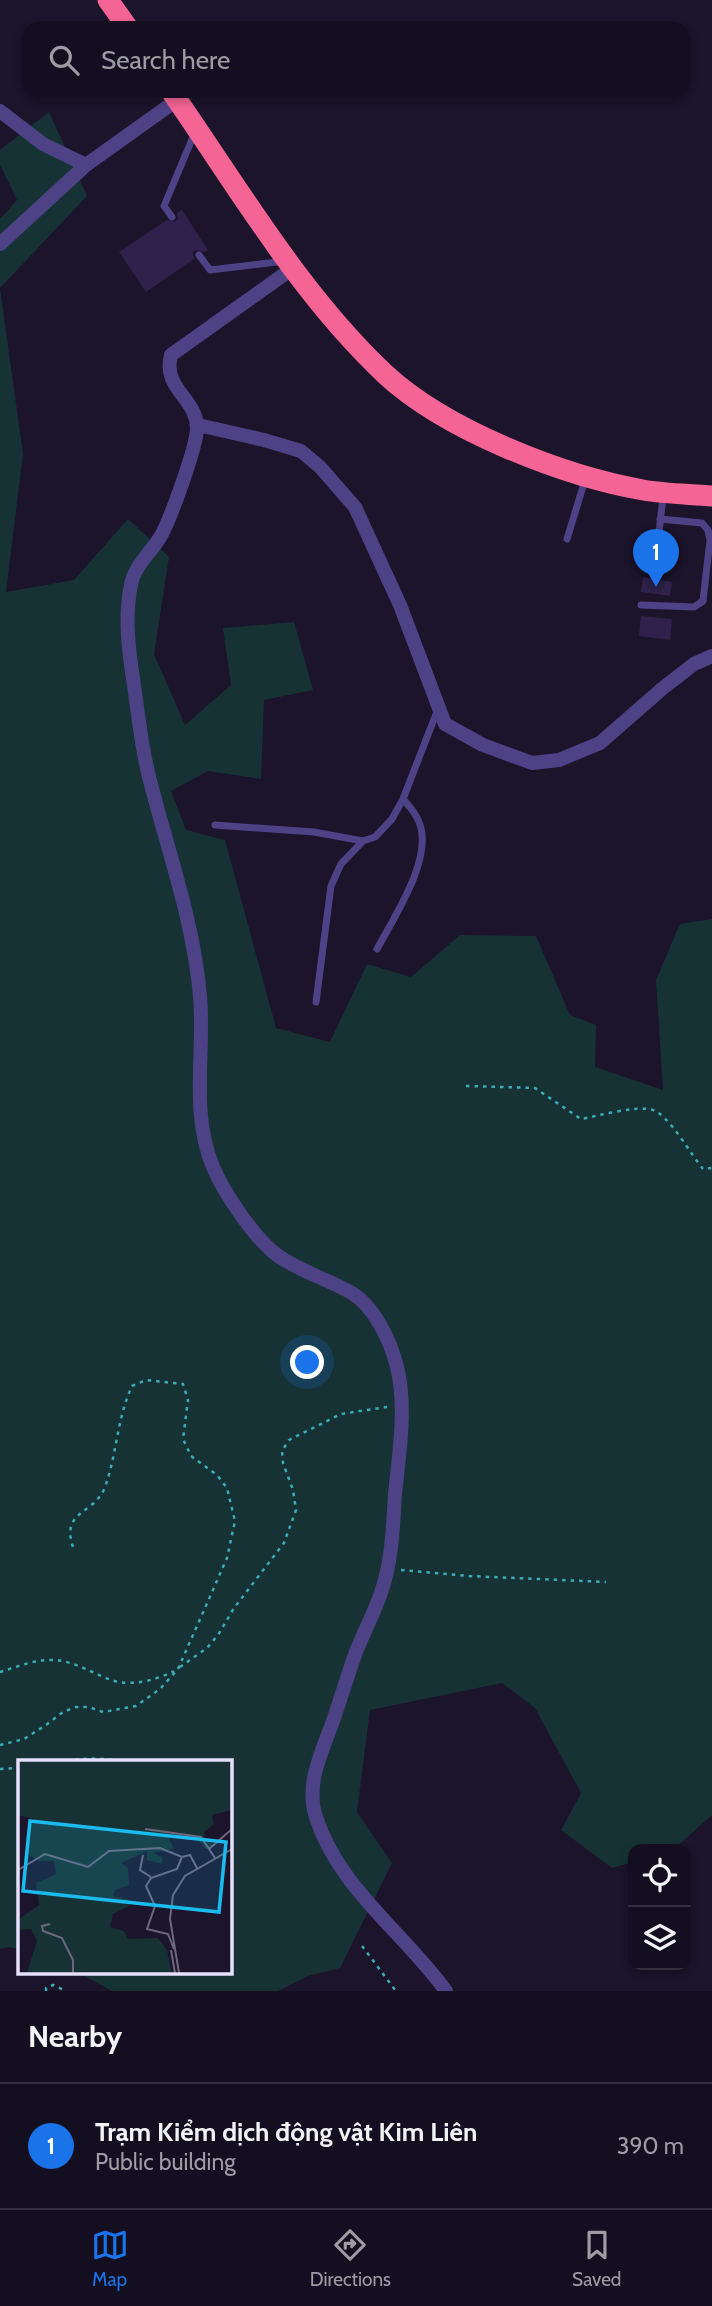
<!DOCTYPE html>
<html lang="en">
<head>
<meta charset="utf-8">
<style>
  body { margin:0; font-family:Cabin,sans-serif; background:#211d2d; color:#f1f3f6 }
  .controls { position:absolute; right:21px; bottom:21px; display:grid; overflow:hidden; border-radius:14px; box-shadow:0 4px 10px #0003 }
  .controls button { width:63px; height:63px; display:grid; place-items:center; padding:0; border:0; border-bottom:2px solid #332f3e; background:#140f20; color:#f1f3f6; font:35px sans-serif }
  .you { position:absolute; left:308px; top:1363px; width:24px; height:24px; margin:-18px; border:5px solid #fff; border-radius:50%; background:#1a73e8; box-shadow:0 0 0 10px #1a73e833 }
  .badge { display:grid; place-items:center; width:46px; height:46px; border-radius:50%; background:#1a73e8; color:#fff; font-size:23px; font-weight:700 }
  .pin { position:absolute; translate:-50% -58px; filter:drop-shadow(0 2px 4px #0008) }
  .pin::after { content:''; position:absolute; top:37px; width:24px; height:21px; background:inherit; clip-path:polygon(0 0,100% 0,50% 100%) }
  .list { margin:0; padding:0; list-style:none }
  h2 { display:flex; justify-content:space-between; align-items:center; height:91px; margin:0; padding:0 28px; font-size:30px }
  h2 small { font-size:23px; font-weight:400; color:#9d9ca5 }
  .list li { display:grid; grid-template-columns:46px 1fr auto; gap:21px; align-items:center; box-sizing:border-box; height:126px; padding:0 28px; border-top:2px solid #332f3e }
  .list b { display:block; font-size:26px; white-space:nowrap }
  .list p { margin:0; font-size:23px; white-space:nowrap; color:#9d9ca5 }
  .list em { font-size:23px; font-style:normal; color:#9d9ca5 }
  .icon { flex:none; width:38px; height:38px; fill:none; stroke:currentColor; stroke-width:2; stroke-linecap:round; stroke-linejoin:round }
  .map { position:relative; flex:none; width:712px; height:1991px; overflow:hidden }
  .search { position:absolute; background:#140f20; box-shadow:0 4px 10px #0003; left:21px; right:21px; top:21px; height:77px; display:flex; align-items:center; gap:18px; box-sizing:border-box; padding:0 24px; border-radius:21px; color:#9d9ca5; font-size:26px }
  .sheet { height:217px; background:#140f20 }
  nav { display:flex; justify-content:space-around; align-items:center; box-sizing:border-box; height:98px; border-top:2px solid #332f3e; background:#140f20; font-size:19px; color:#9d9ca5 }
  nav a { display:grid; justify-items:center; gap:4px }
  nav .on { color:#1a73e8 }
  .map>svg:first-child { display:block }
</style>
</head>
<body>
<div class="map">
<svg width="712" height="1991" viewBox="0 0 712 1991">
  <rect width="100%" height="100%" fill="#1b142b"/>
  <path fill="#173235" d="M49,112L87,196L0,288L23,454L6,592L74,580L128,519L169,557L154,654L185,725L231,685L223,628L294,622L313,690L264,700L261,779L208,771L171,791L186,830L225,840L276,1028L330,1042L367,964L411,977L460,935L536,936L570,1015L596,1025L595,1067L663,1090L656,980L680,924L712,919V1815L674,1849H633V1862L612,1868L561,1830L581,1793L535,1708L502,1683L370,1710L357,1812L392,1863L340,1968L308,1976L278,1991H112L77,1972H229V1762H19V1949L8,1947L0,1949V219L17,200L0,165V150Z"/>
  <path fill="#2f214b" d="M182,210L208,250L204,252L196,250L193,253L194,259L146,292L119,252L167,220L175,222L178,219L177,213Z
    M643,577L672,582L670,596L641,592Z
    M641,616L672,619L670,640L639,636Z"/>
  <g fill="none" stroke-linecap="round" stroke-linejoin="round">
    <path stroke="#3aadb7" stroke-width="2.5" stroke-dasharray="3.5 5" stroke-linecap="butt" d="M466,1086L535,1088L581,1119C597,1116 637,1105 653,1110C668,1114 692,1156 703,1169L712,1168
      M401,1570L469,1576L606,1582
      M180,1667L207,1648L218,1635L234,1608L284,1543L296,1510L293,1490L283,1463L282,1451L289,1440L341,1414L387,1407
      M0,1672C17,1667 35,1659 54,1660C74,1661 92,1673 111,1680C131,1687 156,1680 174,1671
      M0,1745L24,1739L46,1725L63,1712L76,1707H89L103,1712L136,1706L160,1689L178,1669L227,1558L235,1521L227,1488L217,1475L191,1456L183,1439L188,1400L183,1384L146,1380L132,1386C117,1418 117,1454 105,1487C94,1516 59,1509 74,1550
      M58,1762C81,1758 102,1757 125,1762
      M0,1769L19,1768
      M362,1946L396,1991
      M46,1991V1988L53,1985L66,1991"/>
    <path stroke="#4e4287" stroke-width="7" d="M172,217L164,206L195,132
      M199,255L210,270L285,261
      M567,539L585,480
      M655,570L663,496
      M641,605L694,607L703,601L710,540L708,530L702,523L660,519
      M215,825L314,832L363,841L375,837L392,819L403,799L438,709
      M377,949C394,917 434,858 419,822C416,813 409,806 403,799
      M316,1002L331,886L341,864L363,841"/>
    <path stroke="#4e4287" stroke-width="14" d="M0,111L43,144L86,165
      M0,244L86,165L177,100
      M293,268L171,355C162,389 197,398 197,428C197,446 169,524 159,539C149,554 134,567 131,585C124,618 129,653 134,685C139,721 143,758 153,792C171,860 194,926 200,996C205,1053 190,1112 213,1167C224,1193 255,1239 277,1255C299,1271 327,1279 350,1292C374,1305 391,1342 397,1367C407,1407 399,1454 395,1494C393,1527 392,1562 381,1593C374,1613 364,1632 356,1652C348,1674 341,1698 333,1721C322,1752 305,1784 316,1817C338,1887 404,1933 446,1991
      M198,425L264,440L301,451L320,467L355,507L400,605L445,724L483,745L532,763L559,760L600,743L663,688L694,664L712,656"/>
    <path stroke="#f46495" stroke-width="21" d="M108,0L128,28
      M171,91C238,187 299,293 385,374C445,430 563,476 643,490C666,494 689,494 712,496"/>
  </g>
  <g transform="translate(18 1760)">
    <rect width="214" height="214" fill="#1b142b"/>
    <path d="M0,1H213V50L194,55L196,64L186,72L187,80L197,86L188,89L180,79L150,77L156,89L135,93L144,97V104L129,100V91L103,103L110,108L111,125L97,130L95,136L110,139L111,146L95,154L92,167L106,171L110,179L140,178L149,190L154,213H9L19,181L13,169L2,170L0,160L21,145L18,123L38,114L36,101H21L11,95L7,78L16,59L0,55Z" fill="#173235"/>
    <path fill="none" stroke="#6d667f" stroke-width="2" d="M127,69L183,77L197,98M191,89L214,69M125,95L122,110L133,117M0,110L27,94L70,107L91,91L142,88L164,97L172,95L179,108M32,164L24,166L25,171L44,178L55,200V213M156,189L150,174L129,169L137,146L128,126L133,118L159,109L164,97M153,190L157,213M161,213L152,159L155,135L167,116L214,89"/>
    <path fill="#1abcef" fill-opacity="0.15" stroke="#1abcef" stroke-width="3.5" d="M12,61L208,82L201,152L5,131Z"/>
    <rect width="214" height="214" fill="none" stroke="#e7e0fd" stroke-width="3.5"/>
  </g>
</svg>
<div class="controls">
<button><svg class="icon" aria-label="locate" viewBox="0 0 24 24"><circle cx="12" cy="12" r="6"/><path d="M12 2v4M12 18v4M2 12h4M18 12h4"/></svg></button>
<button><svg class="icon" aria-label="layers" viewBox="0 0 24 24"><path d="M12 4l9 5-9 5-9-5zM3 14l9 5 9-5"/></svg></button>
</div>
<div class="you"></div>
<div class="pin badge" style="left:656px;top:587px">1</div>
<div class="search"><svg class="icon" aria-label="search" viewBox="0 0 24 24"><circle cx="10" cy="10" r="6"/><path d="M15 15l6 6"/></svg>Search here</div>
</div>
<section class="sheet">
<h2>Nearby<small></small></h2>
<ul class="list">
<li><span class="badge">1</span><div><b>Trạm Kiểm dịch động vật Kim Liên</b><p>Public building</p></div><em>390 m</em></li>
</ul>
</section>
<nav>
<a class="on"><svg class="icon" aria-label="map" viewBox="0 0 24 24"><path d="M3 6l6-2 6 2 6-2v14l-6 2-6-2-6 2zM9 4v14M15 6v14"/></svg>Map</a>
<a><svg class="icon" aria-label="directions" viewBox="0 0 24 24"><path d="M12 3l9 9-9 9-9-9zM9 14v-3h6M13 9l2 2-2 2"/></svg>Directions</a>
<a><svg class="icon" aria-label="saved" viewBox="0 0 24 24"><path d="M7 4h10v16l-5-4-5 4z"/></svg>Saved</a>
</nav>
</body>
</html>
